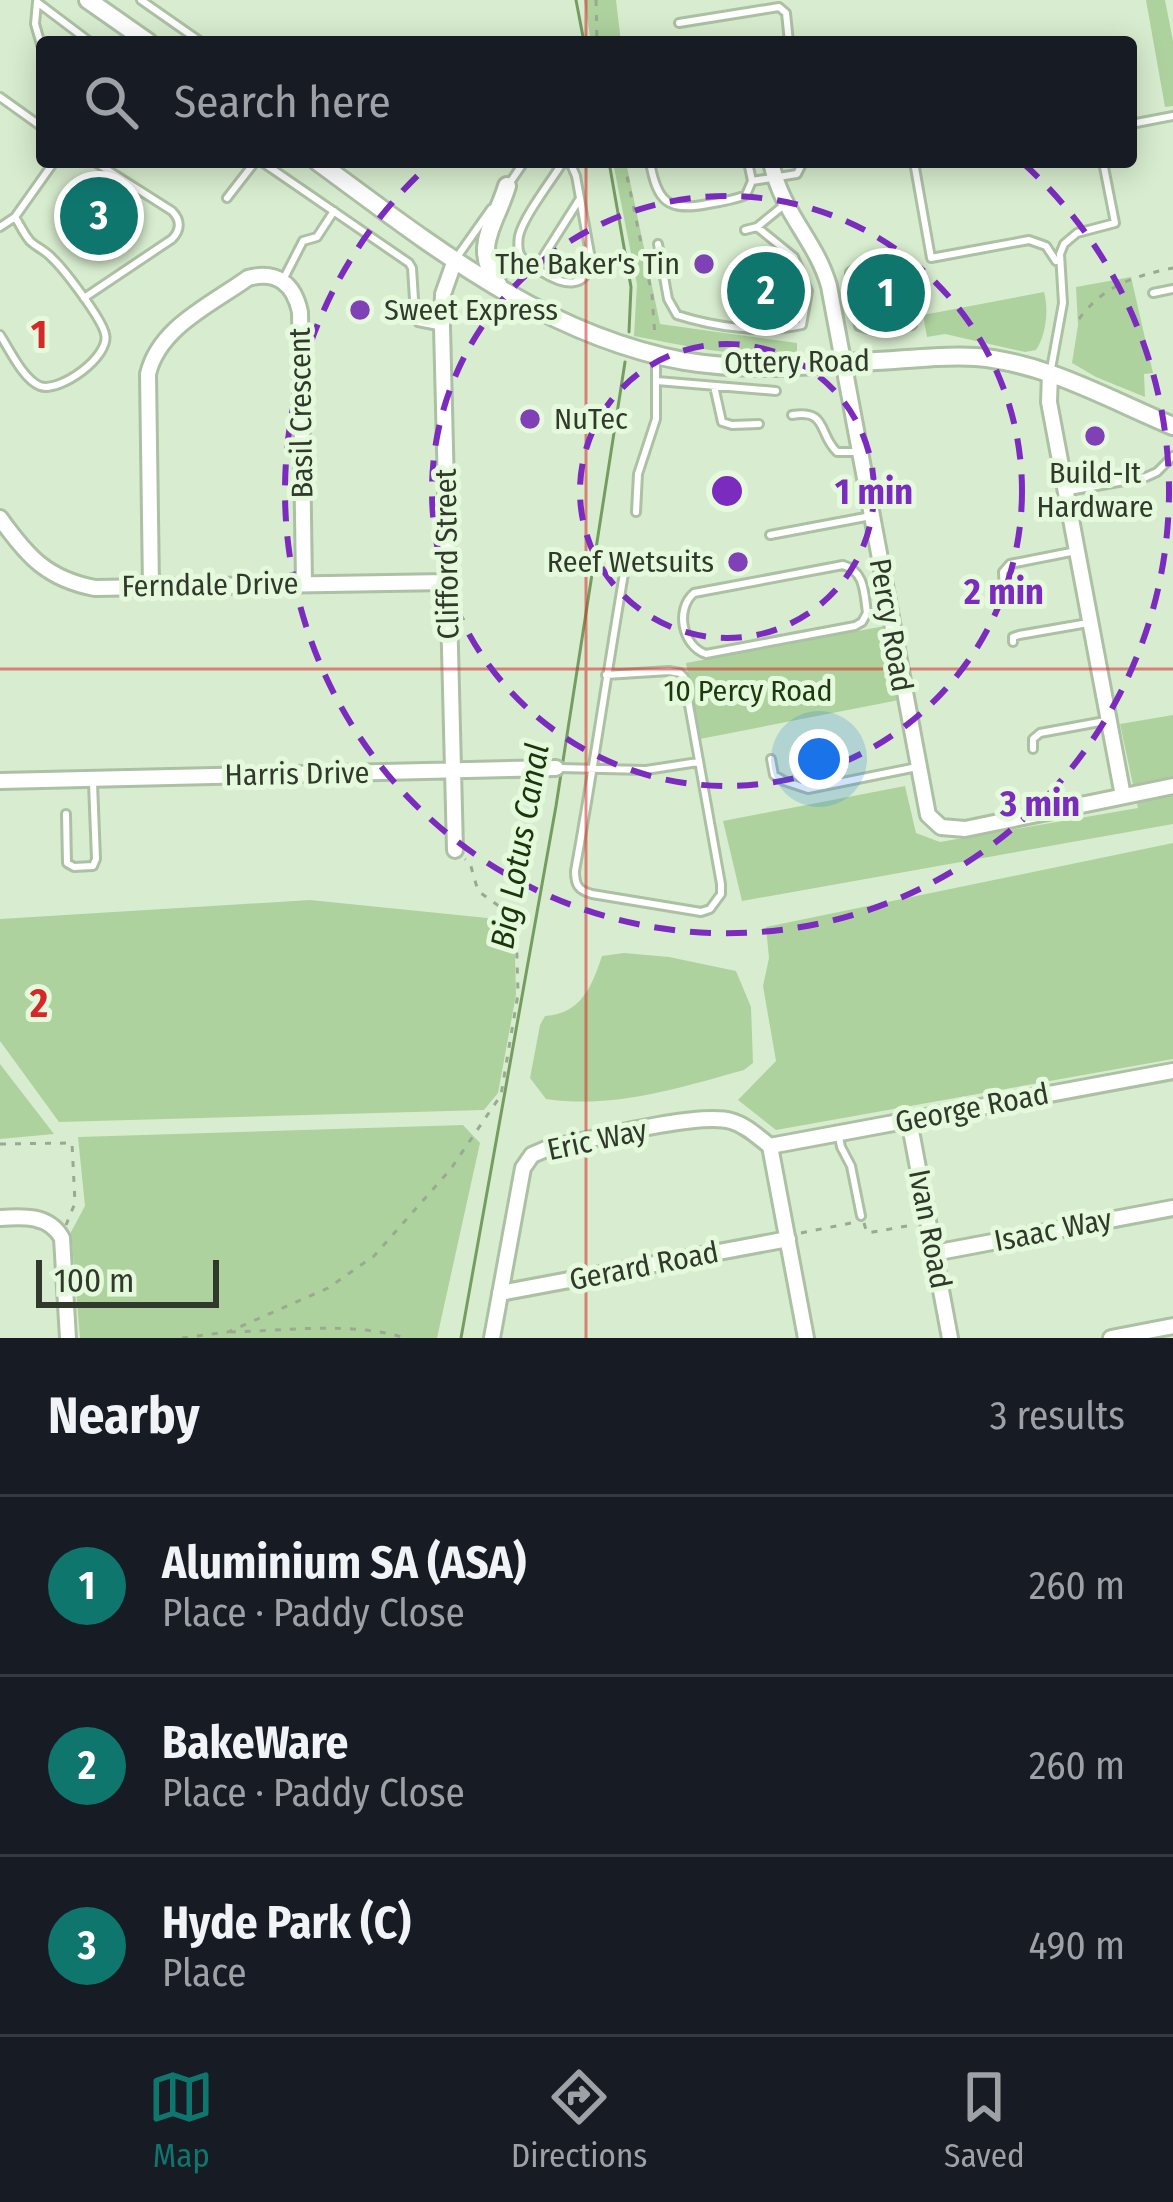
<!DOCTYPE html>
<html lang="en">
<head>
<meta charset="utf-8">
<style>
  body { margin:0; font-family:"Fira Sans Condensed",sans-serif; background:#20242c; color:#f1f3f6 }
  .scale { position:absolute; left:36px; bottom:30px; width:183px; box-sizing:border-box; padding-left:12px; border:6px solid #31392d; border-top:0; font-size:33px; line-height:42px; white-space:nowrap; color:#31392d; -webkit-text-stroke:9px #e5fadc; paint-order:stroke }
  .you { position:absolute; left:819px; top:759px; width:42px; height:42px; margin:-30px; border:9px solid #fff; border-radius:50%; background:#1a73e8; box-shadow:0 0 0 18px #1a73e833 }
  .badge { display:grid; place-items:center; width:78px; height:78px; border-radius:50%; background:#0f766e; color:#fff; font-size:39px; font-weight:700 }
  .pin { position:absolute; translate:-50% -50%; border:6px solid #fff; box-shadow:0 3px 12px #0006 }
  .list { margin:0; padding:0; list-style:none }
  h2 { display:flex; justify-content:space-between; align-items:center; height:156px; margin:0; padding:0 48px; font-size:51px }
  h2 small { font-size:39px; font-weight:400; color:#9ea1a6 }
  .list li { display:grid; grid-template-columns:78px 1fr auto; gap:36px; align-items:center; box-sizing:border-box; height:180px; padding:0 48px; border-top:3px solid #363941 }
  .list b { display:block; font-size:45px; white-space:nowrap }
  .list p { margin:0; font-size:39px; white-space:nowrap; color:#9ea1a6 }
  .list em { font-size:39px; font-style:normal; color:#9ea1a6 }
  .icon { flex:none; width:66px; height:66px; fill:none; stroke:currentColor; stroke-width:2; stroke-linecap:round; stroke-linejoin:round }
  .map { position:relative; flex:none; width:1173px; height:1338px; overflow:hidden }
  .search { position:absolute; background:#171b24; box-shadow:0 6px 30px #0003; left:36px; right:36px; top:36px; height:132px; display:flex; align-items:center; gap:30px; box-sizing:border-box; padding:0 42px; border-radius:12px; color:#9ea1a6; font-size:45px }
  .sheet { height:696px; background:#171b24 }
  nav { display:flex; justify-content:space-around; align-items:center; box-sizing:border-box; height:168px; border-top:3px solid #363941; background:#171b24; font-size:33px; color:#9ea1a6 }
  nav a { display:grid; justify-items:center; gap:6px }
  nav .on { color:#0f766e }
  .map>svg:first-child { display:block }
</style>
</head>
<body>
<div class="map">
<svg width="1173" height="1338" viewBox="0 0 1173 1338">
  <rect width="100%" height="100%" fill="#d8edcf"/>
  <path fill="#aed29e" d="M584,0H616L621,42H591Z
    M1146,0H1165L1173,41V106L1165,107Z
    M613,162H626L660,324L797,343V352C744,360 687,346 634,336L637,284Z
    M1131,277L1153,373L1144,374L1145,397L1096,377L1072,363L1078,325L1076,287Z
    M1044,292C1049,309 1046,336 1036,350L1025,352L945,334L927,337L923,315Z
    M885,626L899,700L700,739L686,663Z
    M1173,715V824L742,901L723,821L905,786L916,833L940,842L1138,808L1120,724Z
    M1173,843V1059L776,1130L738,1100L776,1061L763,986L769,958L766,927Z
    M310,900L497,919L510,935L515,955L516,995L498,1093L484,1110L59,1122L0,1041V919Z
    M624,953L669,957L736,971L751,1007L753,1063L744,1070C679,1088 614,1109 546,1099L530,1078L540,1025L545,1016C581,1014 592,986 602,956Z
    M0,1064L54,1134L0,1139Z
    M463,1125L480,1143L437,1338H80L71,1232L85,1206L78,1137Z"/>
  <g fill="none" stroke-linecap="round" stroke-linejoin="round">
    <path stroke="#759d62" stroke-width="3" d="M576,0L584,42
      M609,162L631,287L629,332
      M461,1338L556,806L625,362"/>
    <g stroke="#acc0a4" stroke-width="12">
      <path id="service" d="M141,0L201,42
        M37,2L90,42
        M37,2L35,24L42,48
        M679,23L779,7L786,13L789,42
        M0,97L42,127
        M1131,124L1173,116
        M262,162L409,263L412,268L415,315L418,322L438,326
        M563,162C552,180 523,217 519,236C518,241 518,250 520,254C524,263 535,267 542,272C564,286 587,290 591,259L576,176L570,162
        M650,162C657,202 668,212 708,204C721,202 734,200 746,195L752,181L748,162
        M914,162L931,258L1029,240L1046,246L1056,261
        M752,181L797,174L803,162
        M509,184L524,162
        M227,198L255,162
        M0,227L15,217L54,162
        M757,227L784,205
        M658,244L668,299L677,315C715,327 763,334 802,325L808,291L794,257L757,227L745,230
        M457,257L491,209
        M881,262L858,267L850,272V282L859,326L876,331L912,325
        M536,268L579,200
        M283,280L303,241L317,237L334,211
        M1153,293L1173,289
        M84,298L172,239C181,230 181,220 172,211L95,162
        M0,335C10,350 23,379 40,386C60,393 111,356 105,334C102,319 64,269 52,258C46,251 36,247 30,241C24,234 20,225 15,217
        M1051,369L1063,303L1060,254L1064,244L1077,233L1115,223L1103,162
        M657,381L776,391
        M714,386L722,422L732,425L759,424
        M792,415C828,409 818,434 837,452H857
        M1069,491L1146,477L1157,472L1173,456
        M636,512L638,474L656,419V358
        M770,535L871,516
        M1004,592L1003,572L1010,564L1076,551
        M867,613C864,593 865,571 843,565L694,593C675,609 682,646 706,654L855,626L862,622L867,613L888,609
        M1013,642V637L1019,635L1088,623
        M606,675L669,671L680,673L684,677L721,884V894L710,909L701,912L592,894C578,890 575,885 575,871C594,768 608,665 626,562
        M1033,749V739L1040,733L1105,721
        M771,759L774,775L784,781L808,789L917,767
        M559,768L646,770L698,762
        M66,814L67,863L74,867L93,866L96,859L93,783
        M839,1137L841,1147L851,1166L861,1216"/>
    </g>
    <g stroke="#acc0a4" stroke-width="20">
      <path id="minor" d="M771,162C782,214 816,240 829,286L928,815L941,827L965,829L1173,786
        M455,260L443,294L442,327L455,850
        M1050,373L1049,402L1123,796
        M0,518C27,556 47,579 95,588L447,582
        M151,587L148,374C159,327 212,304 248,278C277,270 294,284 300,312L304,583
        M0,781L556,768
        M909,1120L950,1338
        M770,1146L1173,1071
        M770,1146L806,1338
        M0,1218C24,1216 49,1215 62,1238L68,1338
        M934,1253L1173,1208
        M500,1293L788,1239
        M492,1338L523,1168L532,1155L546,1149C584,1141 699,1111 731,1121C746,1125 758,1137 770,1146
        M1111,1338L1173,1326"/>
    </g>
    <g stroke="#acc0a4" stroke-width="22">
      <path id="tertiary" d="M88,0L148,42
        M318,162C431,245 543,335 684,361C754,373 823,364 894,360C921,358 948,355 976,357C1047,363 1108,399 1173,426
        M499,286C471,246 495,226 507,186"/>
    </g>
    <path stroke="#99a992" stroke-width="3" stroke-dasharray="6 9" stroke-linecap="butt" d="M596,0L597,42
      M624,162L652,295L655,337
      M1079,319C1103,286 1134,276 1173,268
      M0,1144L72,1143L75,1203L66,1225
      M864,1223L867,1233L913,1225
      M801,1233L856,1222
      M230,1332C286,1331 351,1321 405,1338
      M182,1338L228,1332L328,1288L374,1256L450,1170L501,1095L518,994L516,924L503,909L478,891L470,863L465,859"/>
    <use href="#service" stroke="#fff" stroke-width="6"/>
    <use href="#minor" stroke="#fff" stroke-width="14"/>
    <use href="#tertiary" stroke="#fff" stroke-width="16"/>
  </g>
  <path fill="none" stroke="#d62828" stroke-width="3" stroke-opacity="0.55" d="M586,0V42M586,162V1338M0,669H1173"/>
  <g fill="none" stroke="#7b2cbf" stroke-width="6" stroke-dasharray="21 15">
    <circle cx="727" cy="491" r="147"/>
    <circle cx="727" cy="491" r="295"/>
    <path d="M1023 163A442 442 0 1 1 431 163"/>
  </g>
  <g fill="#8041b6" stroke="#e5fadc" stroke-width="4.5">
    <circle cx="704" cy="264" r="12"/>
    <circle cx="360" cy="310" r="12"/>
    <circle cx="530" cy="419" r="12"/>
    <circle cx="1095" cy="436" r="12"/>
    <circle cx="738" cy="562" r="12"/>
  </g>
  <g text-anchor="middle" stroke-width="10" stroke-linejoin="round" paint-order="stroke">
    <g font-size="30" fill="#31392d" stroke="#e5fadc" text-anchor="end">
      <text x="680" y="274">The Baker's Tin</text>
      <text x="384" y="320" text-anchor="start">Sweet Express</text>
      <text x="554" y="429" text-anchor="start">NuTec</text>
      <text x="1095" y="483" text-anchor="middle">Build-It<tspan x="1095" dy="34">Hardware</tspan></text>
      <text x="714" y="572">Reef Wetsuits</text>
    </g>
    <g font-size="30" fill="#31392d" stroke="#e5fadc">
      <text transform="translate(797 362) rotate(-1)" y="10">Ottery Road</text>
      <text transform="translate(301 413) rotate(-91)" y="10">Basil Crescent</text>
      <text transform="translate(447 554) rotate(-91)" y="10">Clifford Street</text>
      <text transform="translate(210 585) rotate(-1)" y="10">Ferndale Drive</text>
      <text transform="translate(891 625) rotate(80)" y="10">Percy Road</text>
      <text transform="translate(297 774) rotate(-1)" y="10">Harris Drive</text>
      <text transform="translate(972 1108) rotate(-11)" y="10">George Road</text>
      <text transform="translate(597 1140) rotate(-12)" y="10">Eric Way</text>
      <text transform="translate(930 1229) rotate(79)" y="10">Ivan Road</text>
      <text transform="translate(1053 1230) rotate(-11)" y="10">Isaac Way</text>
      <text transform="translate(644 1266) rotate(-11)" y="10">Gerard Road</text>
    </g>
    <g font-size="30" fill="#1e390e" stroke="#e5fadc">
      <text x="748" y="701">10 Percy Road</text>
    </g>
    <g font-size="33" font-style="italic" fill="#1b360b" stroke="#e5fadc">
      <text transform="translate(519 846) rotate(-80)" y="12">Big Lotus Canal</text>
    </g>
  </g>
  <g font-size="39" text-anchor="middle" font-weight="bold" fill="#d62828" stroke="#e5fadc" stroke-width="10" stroke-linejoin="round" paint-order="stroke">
    <text x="39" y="348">1</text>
    <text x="39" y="1017">2</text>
  </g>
  <circle cx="727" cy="491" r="18" fill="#7b2cbf" stroke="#e5fadc" stroke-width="6"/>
  <g font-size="36" text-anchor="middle" font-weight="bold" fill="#7b2cbf" stroke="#e5fadc" stroke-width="10" stroke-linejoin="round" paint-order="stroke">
    <text x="874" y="504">1 min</text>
    <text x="1004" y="604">2 min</text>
    <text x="1040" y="816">3 min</text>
  </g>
</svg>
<div class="scale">100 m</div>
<div class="you"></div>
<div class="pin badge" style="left:886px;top:293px">1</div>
<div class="pin badge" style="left:766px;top:291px">2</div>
<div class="pin badge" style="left:99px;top:216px">3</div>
<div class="search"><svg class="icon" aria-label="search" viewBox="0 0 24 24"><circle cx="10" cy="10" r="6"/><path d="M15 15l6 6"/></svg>Search here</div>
</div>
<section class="sheet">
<h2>Nearby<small>3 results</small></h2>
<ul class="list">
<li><span class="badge">1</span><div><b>Aluminium SA (ASA)</b><p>Place · Paddy Close</p></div><em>260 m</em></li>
<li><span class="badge">2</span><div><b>BakeWare</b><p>Place · Paddy Close</p></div><em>260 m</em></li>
<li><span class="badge">3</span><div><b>Hyde Park (C)</b><p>Place</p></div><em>490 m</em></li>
</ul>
</section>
<nav>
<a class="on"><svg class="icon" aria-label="map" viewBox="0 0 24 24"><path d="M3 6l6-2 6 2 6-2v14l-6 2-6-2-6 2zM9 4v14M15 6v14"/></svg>Map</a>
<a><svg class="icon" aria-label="directions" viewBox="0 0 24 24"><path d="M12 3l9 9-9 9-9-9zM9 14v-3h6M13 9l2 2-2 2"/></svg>Directions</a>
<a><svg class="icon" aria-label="saved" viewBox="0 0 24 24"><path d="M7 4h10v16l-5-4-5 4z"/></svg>Saved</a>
</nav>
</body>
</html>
